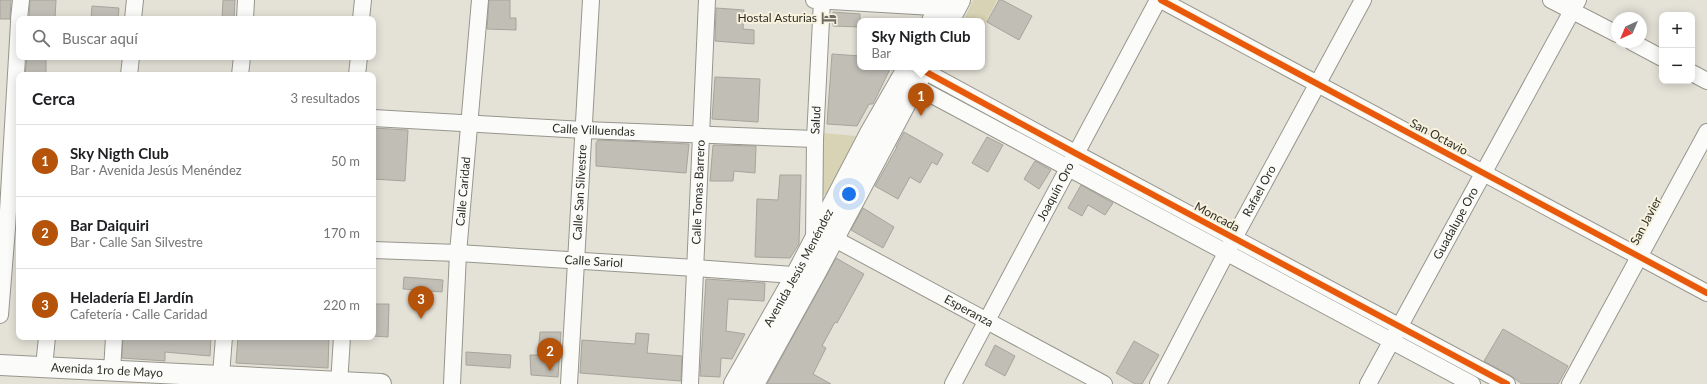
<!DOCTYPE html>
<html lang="es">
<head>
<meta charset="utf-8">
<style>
  body { margin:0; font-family:Lato,sans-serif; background:#f6f6f6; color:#202124 }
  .controls { position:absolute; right:12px; top:12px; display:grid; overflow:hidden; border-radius:8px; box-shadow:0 2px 10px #0003 }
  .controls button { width:36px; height:36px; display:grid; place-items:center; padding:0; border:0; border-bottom:1px solid #e0e0e0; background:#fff; color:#202124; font:20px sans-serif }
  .compass { position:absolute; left:1611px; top:12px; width:36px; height:36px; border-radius:50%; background:#fff; box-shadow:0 2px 10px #0003; rotate:224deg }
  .you { position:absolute; left:849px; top:194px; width:14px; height:14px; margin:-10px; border:3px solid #fff; border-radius:50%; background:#1a73e8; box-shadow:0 0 0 6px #1a73e833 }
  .badge { display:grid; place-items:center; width:26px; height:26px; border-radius:50%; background:#b45309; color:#fff; font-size:13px; font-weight:700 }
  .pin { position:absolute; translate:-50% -33px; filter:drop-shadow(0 1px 2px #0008) }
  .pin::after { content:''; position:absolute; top:21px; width:14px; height:12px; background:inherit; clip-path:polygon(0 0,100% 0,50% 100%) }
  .popup { position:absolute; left:857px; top:18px; width:128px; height:52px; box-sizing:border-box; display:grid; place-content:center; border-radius:8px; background:#fff; filter:drop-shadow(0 1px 3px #0005); font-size:13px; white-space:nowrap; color:#757577 }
  .popup b { font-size:15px; color:#202124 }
  .popup::after { content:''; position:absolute; left:50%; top:100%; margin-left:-8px; border:8px solid transparent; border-top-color:#fff }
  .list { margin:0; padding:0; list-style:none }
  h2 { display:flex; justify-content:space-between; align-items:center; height:52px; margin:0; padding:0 16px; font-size:17px }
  h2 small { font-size:13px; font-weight:400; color:#757577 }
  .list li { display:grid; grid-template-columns:26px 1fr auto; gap:12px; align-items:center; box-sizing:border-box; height:72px; padding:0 16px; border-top:1px solid #e0e0e0 }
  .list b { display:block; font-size:15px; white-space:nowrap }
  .list p { margin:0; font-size:13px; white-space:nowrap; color:#757577 }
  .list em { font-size:13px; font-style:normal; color:#757577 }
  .icon { flex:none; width:22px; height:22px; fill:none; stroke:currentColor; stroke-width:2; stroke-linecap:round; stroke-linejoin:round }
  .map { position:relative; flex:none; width:1707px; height:384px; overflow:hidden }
  .search { position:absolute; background:#fff; box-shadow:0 2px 10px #0003; left:16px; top:16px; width:360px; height:44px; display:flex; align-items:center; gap:10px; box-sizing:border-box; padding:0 14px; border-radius:8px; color:#757577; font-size:15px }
  .panel { position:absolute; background:#fff; box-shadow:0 2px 10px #0003; left:16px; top:72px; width:360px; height:268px; border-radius:8px }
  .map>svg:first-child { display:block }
</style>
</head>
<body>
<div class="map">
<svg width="1707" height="384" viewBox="0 0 1707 384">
  <rect width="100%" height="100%" fill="#e4e2d7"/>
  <path fill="#d9d3b5" d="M973,0H997L984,27L982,26V21H972L965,17Z
    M823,133L856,136L827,195L820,193Z"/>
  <path fill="#c0beb5" stroke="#a6a49c" d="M0,0H11L10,19H0Z
    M30,0H56L55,19H29Z
    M223,0H235L234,19H222Z
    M489,0H510V18H516V30L487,29Z
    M999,0H1002L1032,16L1019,40L987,22Z
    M92,6L119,8L118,19H91Z
    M716,8L744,10L743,29L754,30V44L715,41Z
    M833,12L860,14V27L833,26Z
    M832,54L860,56V67H891L873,104H869L857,126L827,124Z
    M27,57H46V75H25Z
    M715,77L760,79L758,122L712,119Z
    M373,128L408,130L405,181L373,179Z
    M904,132L943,154L937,165L932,162L920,183L910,177L898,199L875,186L897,147H896Z
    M987,137L1003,145L988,172L972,163Z
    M598,140L689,144L686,173L596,166V143Z
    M713,145L756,146L755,173L734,171L733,181H710Z
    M1035,161L1051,170L1039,189L1024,179Z
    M780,175H801L799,244L790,258L755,257L757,199L778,200Z
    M1081,185L1113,203L1105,215L1088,205L1082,216L1068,208Z
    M863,208L894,227L883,248L851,230Z
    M836,258L864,274L837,323L835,322L822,346L826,348L813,374L831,384H767Z
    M404,277L443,280L442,292L403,289Z
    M706,279L765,283L764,301L728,299L726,331L745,334L732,359L721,358L720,377L700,376Z
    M373,304H389L388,337L373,336Z
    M1503,329L1568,366L1558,384H1522L1511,376L1484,361Z
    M540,332H561L558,377L531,375L530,355H538Z
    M636,333L649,334L647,353L682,356L681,381L580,373L582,340L635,344Z
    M123,337H211L210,356L165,352V361L122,358Z
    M238,337H329L328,368L236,363Z
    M1134,341L1159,355L1142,384H1135L1116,373Z
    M995,345L1015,356L1005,376L985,365Z
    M466,352L511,355L510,368L466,365Z"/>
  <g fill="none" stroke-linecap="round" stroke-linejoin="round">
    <g stroke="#97968d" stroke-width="18">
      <g id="minor">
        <path d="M814,0L950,8"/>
        <path d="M1161,0L1707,293"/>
        <path d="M1551,0L1617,34"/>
        <path d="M19,19L21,0"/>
        <path d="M133,19L135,0"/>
        <path d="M245,19L246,0"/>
        <path d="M361,19L363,0"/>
        <path d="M1632,42L1662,58"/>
        <path d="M917,67L1075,153L1507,384"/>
        <path d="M1692,73L1707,81"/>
        <path d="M129,75L131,57"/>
        <path d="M240,75L242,57"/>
        <path d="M357,75L359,57"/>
        <path d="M904,80L1472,384"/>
        <path id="s1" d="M373,118L584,130L815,139"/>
        <path id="s2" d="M833,238L1104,384"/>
        <path id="s3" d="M814,240L815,139L822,0"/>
        <path id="s4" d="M373,250L458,253L695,268L807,276"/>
        <path d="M0,315L7,228L19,23"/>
        <path d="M44,367L47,337"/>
        <path d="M112,371L114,337"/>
        <path d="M221,375L224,337"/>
        <path d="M339,384L342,337"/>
        <path id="s5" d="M452,384L458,253L480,0"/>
        <path id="s6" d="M569,384L591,0"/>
        <path id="s7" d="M690,384L707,0"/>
        <path id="s8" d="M953,384L1158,0"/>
        <path id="s9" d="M1158,384L1234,238L1363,0"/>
        <path id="s10" d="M1368,384L1578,0"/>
        <path d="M1570,384L1707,132"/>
      </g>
    </g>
    <g stroke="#97968d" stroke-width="22">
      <g id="major">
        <path d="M932,21L944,0"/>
        <path d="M949,21L960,0"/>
        <path id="s11" d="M0,365L381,384"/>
        <path id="s12" d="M734,384L796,275L869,135L908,67"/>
        <path d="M754,384L815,274L925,67"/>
      </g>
    </g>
    <use href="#minor" stroke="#fbfbf9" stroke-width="16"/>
    <use href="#major" stroke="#fbfbf9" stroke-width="20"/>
    <g stroke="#f7f2de" stroke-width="8">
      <path id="cycleway" d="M1161,0L1707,293
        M917,67L1075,153L1507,384"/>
    </g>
    <use href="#cycleway" stroke="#e8590c" stroke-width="6"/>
  </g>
  <defs>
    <g id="hotel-bare" transform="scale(1.2)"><path d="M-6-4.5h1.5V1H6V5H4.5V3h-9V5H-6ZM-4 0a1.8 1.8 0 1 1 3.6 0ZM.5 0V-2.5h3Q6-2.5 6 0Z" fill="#6e6c63" stroke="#f7f2de" stroke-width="2.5" paint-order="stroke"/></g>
  </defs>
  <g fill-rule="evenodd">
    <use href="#hotel-bare" x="829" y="18"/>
  </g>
  <g text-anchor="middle" stroke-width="4" stroke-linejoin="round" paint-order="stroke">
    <g font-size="12" fill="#2e2d25" stroke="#f7f2de" text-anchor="end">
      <text x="817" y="22">Hostal Asturias</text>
    </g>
    <g font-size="12" fill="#2e2d25" stroke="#f7f2de">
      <text dy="4" stroke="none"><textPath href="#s3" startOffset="120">Salud</textPath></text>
      <text dy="4" stroke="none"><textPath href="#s1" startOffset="221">Calle Villuendas</textPath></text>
      <text transform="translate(1439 137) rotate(28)" y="4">San Octavio</text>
      <text dy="4" stroke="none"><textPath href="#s9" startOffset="218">Rafael Oro</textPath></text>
      <text dy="4" stroke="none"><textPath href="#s5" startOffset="193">Calle Caridad</textPath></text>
      <text dy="4" stroke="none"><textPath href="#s6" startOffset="192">Calle San Silvestre</textPath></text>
      <text dy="4" stroke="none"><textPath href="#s7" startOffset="192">Calle Tomas Barrero</textPath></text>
      <text dy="4" stroke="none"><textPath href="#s8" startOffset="218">Joaquín Oro</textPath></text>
      <text transform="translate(1217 217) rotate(28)" y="4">Moncada</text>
      <text transform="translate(1646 221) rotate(-62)" y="4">San Javier</text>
      <text dy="4" stroke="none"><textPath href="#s10" startOffset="183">Guadalupe Oro</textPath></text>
      <text dy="4" stroke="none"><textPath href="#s4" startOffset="221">Calle Sariol</textPath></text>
      <text dy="4" stroke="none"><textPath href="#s12" startOffset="133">Avenida Jesús Menéndez</textPath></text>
      <text dy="4" stroke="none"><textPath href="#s2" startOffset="154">Esperanza</textPath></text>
      <text dy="4" stroke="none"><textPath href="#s11" startOffset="107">Avenida 1ro de Mayo</textPath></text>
    </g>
  </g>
</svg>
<div class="controls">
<button>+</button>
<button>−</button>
</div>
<svg class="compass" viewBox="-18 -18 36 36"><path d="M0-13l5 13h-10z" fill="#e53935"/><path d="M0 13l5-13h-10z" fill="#757577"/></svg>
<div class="you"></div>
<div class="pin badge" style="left:921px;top:116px">1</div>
<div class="popup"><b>Sky Nigth Club</b>Bar</div>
<div class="pin badge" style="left:550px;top:371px">2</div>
<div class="pin badge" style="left:421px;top:319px">3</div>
<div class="search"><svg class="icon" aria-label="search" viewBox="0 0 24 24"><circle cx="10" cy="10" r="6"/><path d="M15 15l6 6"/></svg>Buscar aquí</div>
<section class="panel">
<h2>Cerca<small>3 resultados</small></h2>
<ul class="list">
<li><span class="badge">1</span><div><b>Sky Nigth Club</b><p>Bar · Avenida Jesús Menéndez</p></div><em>50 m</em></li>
<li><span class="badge">2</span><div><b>Bar Daiquiri</b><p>Bar · Calle San Silvestre</p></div><em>170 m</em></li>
<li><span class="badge">3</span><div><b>Heladería El Jardín</b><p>Cafetería · Calle Caridad</p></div><em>220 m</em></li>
</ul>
</section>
</div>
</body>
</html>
